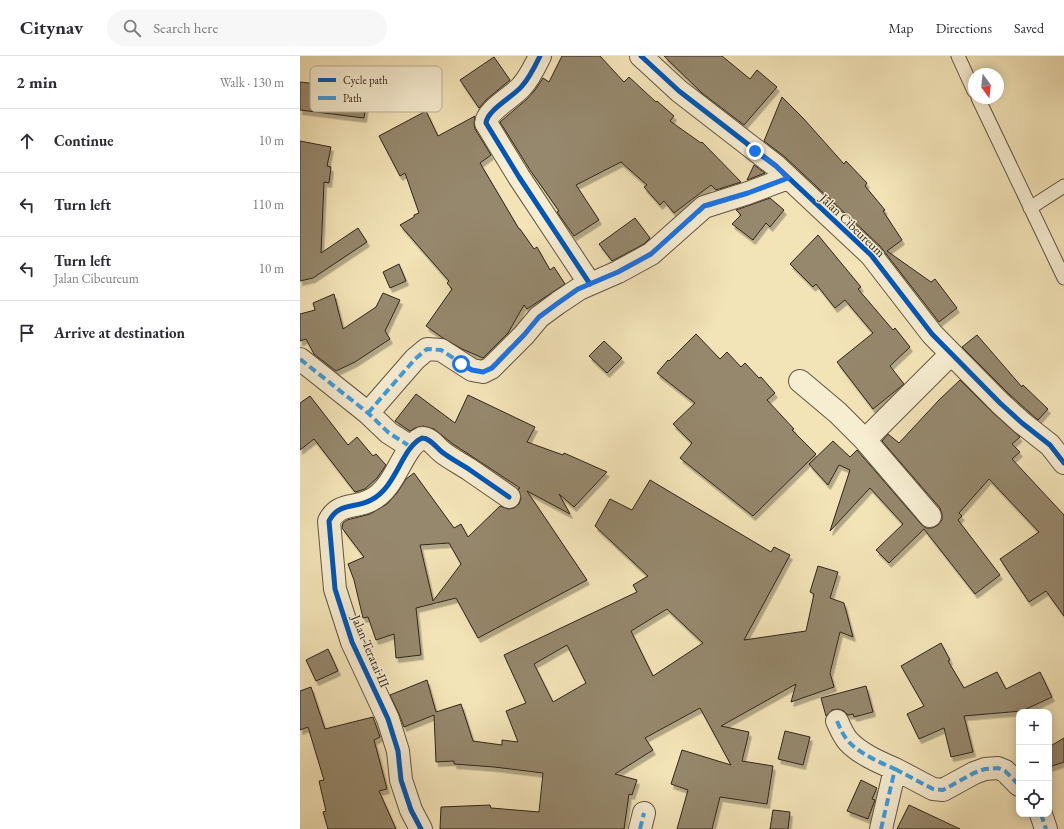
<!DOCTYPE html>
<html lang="en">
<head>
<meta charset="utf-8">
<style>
  body { margin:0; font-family:"EB Garamond",serif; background:#f7f7f7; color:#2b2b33 }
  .controls { position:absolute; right:12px; bottom:12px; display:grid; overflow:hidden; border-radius:8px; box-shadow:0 2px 10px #0003 }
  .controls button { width:36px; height:36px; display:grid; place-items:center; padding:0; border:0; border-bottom:1px solid #e1e1e2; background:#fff; color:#2b2b33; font:20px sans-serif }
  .compass { position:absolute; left:668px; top:12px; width:36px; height:36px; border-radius:50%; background:#fff; box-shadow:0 2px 10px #0003; rotate:165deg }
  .stop { position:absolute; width:12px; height:12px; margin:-9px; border:3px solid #1a73e8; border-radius:50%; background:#fff }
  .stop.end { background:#1a73e8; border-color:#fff; box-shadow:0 1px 4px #0008 }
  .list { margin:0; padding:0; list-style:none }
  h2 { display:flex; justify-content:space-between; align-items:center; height:52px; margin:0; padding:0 16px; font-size:17px }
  h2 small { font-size:13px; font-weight:400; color:#7c7c81 }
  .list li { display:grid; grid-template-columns:26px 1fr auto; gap:12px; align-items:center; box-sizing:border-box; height:64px; padding:0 16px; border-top:1px solid #e1e1e2 }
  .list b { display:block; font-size:15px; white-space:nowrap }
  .list p { margin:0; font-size:13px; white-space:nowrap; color:#7c7c81 }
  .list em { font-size:13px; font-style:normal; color:#7c7c81 }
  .icon { flex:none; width:22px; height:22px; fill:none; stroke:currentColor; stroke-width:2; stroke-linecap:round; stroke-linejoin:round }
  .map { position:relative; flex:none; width:764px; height:773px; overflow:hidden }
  header { display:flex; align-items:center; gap:24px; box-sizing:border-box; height:56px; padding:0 20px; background:#fff; border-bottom:1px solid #e1e1e2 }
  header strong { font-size:19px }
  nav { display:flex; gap:22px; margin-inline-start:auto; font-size:14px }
  .search { width:280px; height:36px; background:#f7f7f7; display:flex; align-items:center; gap:10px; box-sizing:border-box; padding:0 14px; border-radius:22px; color:#7c7c81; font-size:15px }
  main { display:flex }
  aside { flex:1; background:#fff }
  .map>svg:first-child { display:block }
</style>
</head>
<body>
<header>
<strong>Citynav</strong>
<div class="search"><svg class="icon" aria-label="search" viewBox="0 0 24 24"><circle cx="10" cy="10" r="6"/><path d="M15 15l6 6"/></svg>Search here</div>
<nav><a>Map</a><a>Directions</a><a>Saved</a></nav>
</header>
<main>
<aside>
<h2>2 min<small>Walk · 130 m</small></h2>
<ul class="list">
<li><svg class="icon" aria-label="ahead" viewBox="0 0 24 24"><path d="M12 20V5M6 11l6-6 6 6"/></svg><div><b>Continue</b></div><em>10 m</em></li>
<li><svg class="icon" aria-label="left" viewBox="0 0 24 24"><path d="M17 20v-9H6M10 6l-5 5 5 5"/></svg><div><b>Turn left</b></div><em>110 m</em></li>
<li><svg class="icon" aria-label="left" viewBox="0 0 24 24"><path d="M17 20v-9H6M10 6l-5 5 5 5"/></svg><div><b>Turn left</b><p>Jalan Cibeureum</p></div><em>10 m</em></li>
<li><svg class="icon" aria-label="arrive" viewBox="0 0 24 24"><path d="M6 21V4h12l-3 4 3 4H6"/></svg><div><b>Arrive at destination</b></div></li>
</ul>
</aside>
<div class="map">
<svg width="764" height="773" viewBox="0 0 764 773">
  <defs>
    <filter id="shadow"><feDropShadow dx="2.5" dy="4.5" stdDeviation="0" flood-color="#0004"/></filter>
  </defs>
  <rect width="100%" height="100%" fill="#f3e4b8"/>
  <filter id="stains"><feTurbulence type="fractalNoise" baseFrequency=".005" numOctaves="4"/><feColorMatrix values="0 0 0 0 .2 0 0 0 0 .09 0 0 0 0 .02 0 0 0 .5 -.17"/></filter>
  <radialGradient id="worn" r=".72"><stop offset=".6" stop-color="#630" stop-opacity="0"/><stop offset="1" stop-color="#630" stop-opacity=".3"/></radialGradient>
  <path fill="#96886d" stroke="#31251c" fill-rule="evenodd" filter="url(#shadow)" d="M262,0H300L324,26L329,21L356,46L357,45L374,60L370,65L401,87L402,86L441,126L416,134L411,129L374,157L364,145L360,149L344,131L347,129L321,106L276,129L299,164L274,180L257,156L259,155L230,114L200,66L227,43L235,34L243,22L249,26Z
    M364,0H422L450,23L457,14L477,31L444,69L402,37Z
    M194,1L210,24L187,43L179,52L160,24Z
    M0,26L68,34L64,62L0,54Z
    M482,41L503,62L544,108L546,105L567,127L565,130L585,154L583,155L602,184L587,195L631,226L635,223L657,252L639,266L580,190L485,101L464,85Z
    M126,55L138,80L175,60L174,68L175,73L191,99L180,107L219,173H220L234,193L237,191L250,214L254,211L265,228L227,253L224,249L208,277L183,302L162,293L143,282L126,270L152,233L147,227L149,225L100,169L114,161V159L119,157L105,117L100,120L79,80Z
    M0,85L31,91L27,110L31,111L29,127L24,126L21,197L58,172L67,186L13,222L0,225Z
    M454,109L465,117L447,124Z
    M470,142L484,154L470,171L466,167L453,184L432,168L441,159L436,154Z
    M335,162L350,182L344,188L312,205L299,188Z
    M518,179L561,231L558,233L593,274L595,272L610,291L590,310L604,328L573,353L537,306L573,277L545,244L535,252L516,228L513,231L490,208Z
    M99,208L106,225L90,232L83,216Z
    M83,237L100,244L85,275L90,283L55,306L36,315L14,298L6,283L0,285V258L15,254L13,247L34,238L43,273L76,251Z
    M396,278L420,303L427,296L441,311L445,307L459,322L461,321L475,337L467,344L494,373L492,374L516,398L453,460L380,402L392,387L373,368L395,347L357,317L368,304L369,305Z
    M677,279L722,331L723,329L748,353L738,364L709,338L662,291Z
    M304,285L322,302L307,317L289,300Z
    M660,324L692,356L720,381L712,388L720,396L712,403L764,459V560L746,535L729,546L700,503L739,476L689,423L659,457L662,460L658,464L700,519L675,538L624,473L589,507L576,494L603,468L570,432L530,475L550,414L539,409L528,429L509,408L533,385L550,401L557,394L621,468L626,472H632L638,469L642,464V458L640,452L582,385L588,378L599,387L639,344Z
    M116,338L155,367L168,339L235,371L227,386L263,399L264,397L307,416L274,451L259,438L270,458L227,435L287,524L178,582L156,542L116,552L121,599L96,602L94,578L76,584L68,561L63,562L54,524L48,508L64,501L42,472L43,467L47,464L70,458L87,448L97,437L106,423L114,417L154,472L161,468L168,481L200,450L208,453L214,452L219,448L221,442L218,433L220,432L153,388L134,373L123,370L115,372L110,375L95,365ZM149,487L161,508L133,545L120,489Z
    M10,340L48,389L57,381L73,400L76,398L86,409L77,422L65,433L55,436L14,383L0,394V347Z
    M350,424L471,496L474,491L490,499L444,584L506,575L514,538L510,536L518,510L538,516L530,542L544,547L553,581L540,576L530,617L534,631L491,646L496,628L421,670L449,676L442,705L473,710L467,748L420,741L412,773H377L388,734L371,728L382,694L431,709L400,652L345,682L353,694L315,718L337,724L332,739L329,738L324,773H140L141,751L190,749L191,752L239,756L243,717L194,711L154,708V705L136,706L134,659L104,671L99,658L90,639L127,624L136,656L161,648L173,685L202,689V684L218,686L206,655L226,647L204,599L337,536L333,529L348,520L295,470L310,443L332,454ZM367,553L403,587L353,620L331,575ZM267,589L286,627L253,646L234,608Z
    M641,587L650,604L648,605L664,632L697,616L706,633L740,616L752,641L722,655L664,660L673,696L651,701L644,672L619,683L607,658L624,650L601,610Z
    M28,593L38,615L16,625L6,604Z
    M566,630L573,656L554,661L553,658L548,659L544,655L538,653L532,654L526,660L521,642Z
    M11,631L25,673L73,661L80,681L74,684L87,733L79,735L96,773H28L23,756L26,755L19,725L24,724L8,671L0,674V635Z
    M485,675L510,681L503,709L478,703Z
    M764,682V706L749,711V691Z
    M561,724L577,732L572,743L575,744L568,763L547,755Z
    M609,749L660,773H597Z
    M473,754L490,756L488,773H470Z"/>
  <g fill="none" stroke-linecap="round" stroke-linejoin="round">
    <g stroke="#625543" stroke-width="15">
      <path id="service" d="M658,0L674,35
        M678,42L764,222
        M730,152L764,130"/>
    </g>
    <g stroke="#625543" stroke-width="24">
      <path id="minor" d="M240,0C235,10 230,21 222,30C213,41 187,54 186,67L219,121L290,228
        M341,0L379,35L476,110L571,199L632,278L700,347L722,367L750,389L764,407
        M0,303L68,357L89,377L111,391
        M500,325L538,357L565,384L651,298
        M68,357L115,303L127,293L141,294L172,314L183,316L191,312L224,279L239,261L258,247L279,233L318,216L351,198L404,151L448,137L488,122
        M565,384L630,460
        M537,665C540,672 543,679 548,685C560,698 579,706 595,713L581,773
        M595,713L633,733L643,734L674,717L685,713L698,712L705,715L719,729
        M741,758L746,773
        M121,773L111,754L101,724L98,695L88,663L52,586L35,533L29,465C39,446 54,453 71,444C97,431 101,392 122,382C130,382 136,391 142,396C151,403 161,408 170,414C183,423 196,432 209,441
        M340,773L344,757"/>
    </g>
    <use href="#service" stroke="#f7edd1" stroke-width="13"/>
    <use href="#minor" stroke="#f7edd1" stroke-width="22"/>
    <path stroke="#3e9cdf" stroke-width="4" stroke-dasharray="8 4" stroke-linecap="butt" d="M0,303L68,357L89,377L111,391
      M68,357L115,303L127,293L141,294L172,314L183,316L191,312L224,279L239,261L258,247L279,233L318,216L351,198L404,151L448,137L488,122
      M537,665C540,672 543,679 548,685C560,698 579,706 595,713L581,773
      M595,713L633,733L643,734L674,717L685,713L698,712L705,715L719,729
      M741,758L746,773
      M340,773L344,757"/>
    <g stroke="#f7edd1" stroke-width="8">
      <path id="cycleway" d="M240,0C235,10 230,21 222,30C213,41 187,54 186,67L219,121L290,228
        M341,0L379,35L476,110L571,199L632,278L700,347L722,367L750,389L764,407
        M121,773L111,754L101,724L98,695L88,663L52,586L35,533L29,465C39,446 54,453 71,444C97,431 101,392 122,382C130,382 136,391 142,396C151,403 161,408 170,414C183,423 196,432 209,441"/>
    </g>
    <use href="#cycleway" stroke="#0057b8" stroke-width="5"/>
  </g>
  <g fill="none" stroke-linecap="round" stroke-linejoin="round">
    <path stroke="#1a73e8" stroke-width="5" d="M161,308L172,314L183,316L192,312L224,279L239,261L258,247L278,233L318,216L351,198L404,150L448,137L488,122L476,110L455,95"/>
  </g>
  <g text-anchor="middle" stroke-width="3" stroke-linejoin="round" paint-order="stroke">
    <g font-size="13" fill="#31251c" stroke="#f7edd1">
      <text transform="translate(553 169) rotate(44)" y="5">Jalan Cibeureum</text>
      <text transform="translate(71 595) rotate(67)" y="5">Jalan Teratai III</text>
    </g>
  </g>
  <rect x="10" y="10" width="132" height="46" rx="6" fill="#f7edd1" stroke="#bcb19b" stroke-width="1"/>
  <rect x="18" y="22" width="18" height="4" fill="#0057b8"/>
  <rect x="18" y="40" width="18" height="4" fill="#3e9cdf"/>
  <g font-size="11" fill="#31251c">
    <text x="43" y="28">Cycle path</text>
    <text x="43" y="46">Path</text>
  </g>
  <rect width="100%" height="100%" filter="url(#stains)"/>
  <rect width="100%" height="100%" fill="url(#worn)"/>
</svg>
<div class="controls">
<button>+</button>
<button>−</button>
<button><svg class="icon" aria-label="locate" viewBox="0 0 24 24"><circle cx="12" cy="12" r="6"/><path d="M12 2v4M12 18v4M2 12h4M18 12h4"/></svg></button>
</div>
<svg class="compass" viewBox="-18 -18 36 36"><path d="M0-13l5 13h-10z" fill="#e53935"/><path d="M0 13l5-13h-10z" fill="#7c7c81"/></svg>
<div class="stop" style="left:161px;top:308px"></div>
<div class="stop end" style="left:455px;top:95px"></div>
</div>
</main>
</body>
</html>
